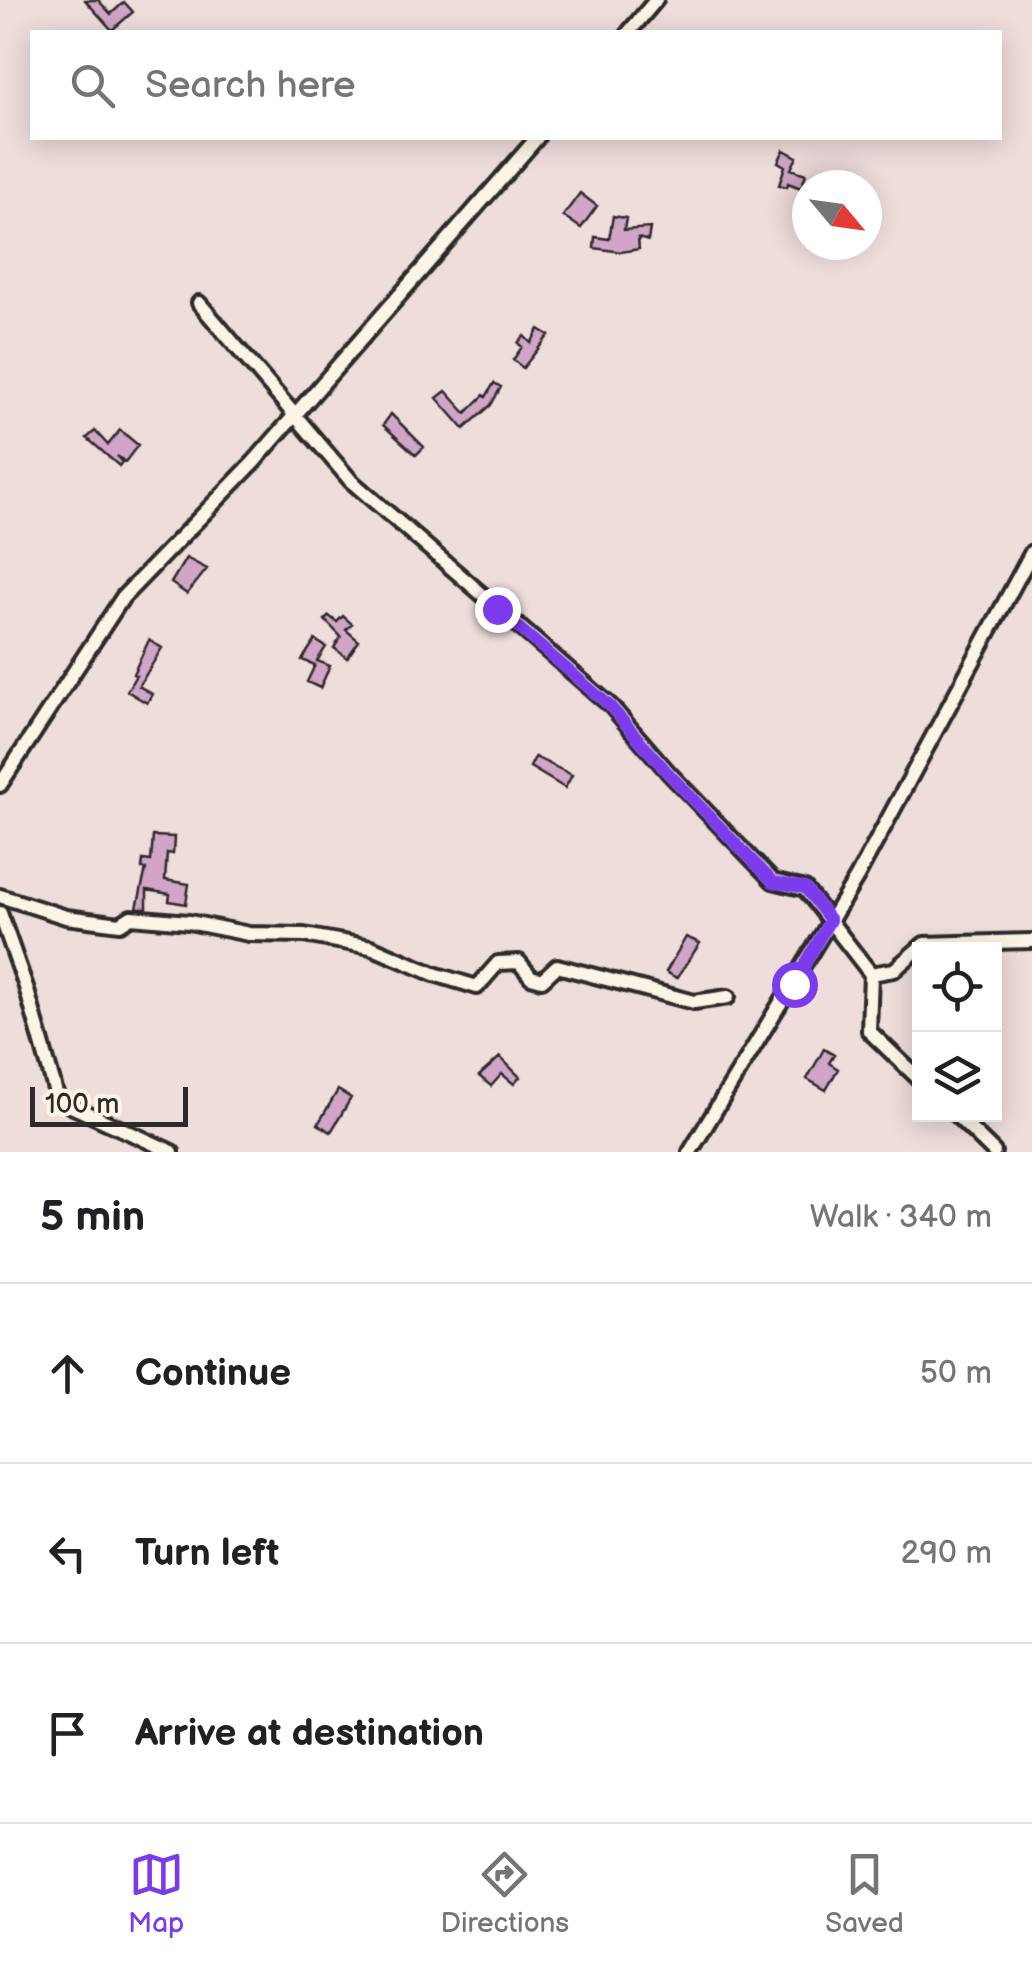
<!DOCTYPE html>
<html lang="en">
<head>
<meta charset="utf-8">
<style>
  body { margin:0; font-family:"Balsamiq Sans",sans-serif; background:#f6f6f6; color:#202124 }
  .controls { position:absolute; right:30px; bottom:30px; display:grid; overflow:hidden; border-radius:0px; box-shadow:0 5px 25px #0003 }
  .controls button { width:90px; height:90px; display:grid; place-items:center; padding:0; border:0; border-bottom:2px solid #e0e0e0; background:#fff; color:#202124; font:50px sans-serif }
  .compass { position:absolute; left:792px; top:170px; width:90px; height:90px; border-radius:50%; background:#fff; box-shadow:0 5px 25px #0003; rotate:119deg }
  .scale { position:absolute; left:30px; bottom:25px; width:158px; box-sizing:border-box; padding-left:10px; border:5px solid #2b2b2b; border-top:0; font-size:28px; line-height:35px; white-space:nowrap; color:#2b2b2b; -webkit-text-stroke:8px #fcf5e5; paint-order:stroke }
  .stop { position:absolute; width:30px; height:30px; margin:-22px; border:8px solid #7c3aed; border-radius:50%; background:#fff }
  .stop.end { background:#7c3aed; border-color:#fff; box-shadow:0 2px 10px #0008 }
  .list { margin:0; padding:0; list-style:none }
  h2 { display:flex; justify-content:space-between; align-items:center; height:130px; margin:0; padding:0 40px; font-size:42px }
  h2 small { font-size:32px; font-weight:400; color:#757577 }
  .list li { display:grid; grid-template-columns:65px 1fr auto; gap:30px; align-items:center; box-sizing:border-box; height:180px; padding:0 40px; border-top:2px solid #e0e0e0 }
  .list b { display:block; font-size:38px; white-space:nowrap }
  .list em { font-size:32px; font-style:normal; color:#757577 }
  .icon { flex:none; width:55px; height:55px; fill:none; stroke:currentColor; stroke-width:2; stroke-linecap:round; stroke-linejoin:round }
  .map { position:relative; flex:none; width:1032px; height:1152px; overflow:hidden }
  .search { position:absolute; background:#fff; box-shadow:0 5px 25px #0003; left:30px; right:30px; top:30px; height:110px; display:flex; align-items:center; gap:25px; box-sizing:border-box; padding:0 35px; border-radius:0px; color:#757577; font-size:38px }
  .sheet { height:670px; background:#fff }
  nav { display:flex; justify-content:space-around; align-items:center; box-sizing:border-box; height:140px; border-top:2px solid #e0e0e0; background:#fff; font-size:28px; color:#757577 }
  nav a { display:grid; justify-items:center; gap:5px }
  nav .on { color:#7c3aed }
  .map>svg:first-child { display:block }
</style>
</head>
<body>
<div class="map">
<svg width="1032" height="1152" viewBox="0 0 1032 1152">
  <rect width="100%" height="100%" fill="#efdddc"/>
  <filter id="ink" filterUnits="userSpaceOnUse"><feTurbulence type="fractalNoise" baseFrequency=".01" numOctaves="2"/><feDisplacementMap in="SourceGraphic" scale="20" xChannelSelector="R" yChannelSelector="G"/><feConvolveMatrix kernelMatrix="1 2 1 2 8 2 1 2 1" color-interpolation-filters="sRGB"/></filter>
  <g filter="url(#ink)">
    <path fill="#d2a5c8" stroke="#2b2b2b" stroke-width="2.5" d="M85,0H98L111,14L124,2L133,12L112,30Z
      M784,150L797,157L791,169L806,174L801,188L788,183L787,187L779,185L785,166L778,162Z
      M580,193L597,206L581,228L563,216Z
      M613,216L626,218L624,230L650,228L648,241L638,238L639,249L621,252L594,248L595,237L609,239Z
      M539,329L549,335L523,368L513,360L522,347L518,343L524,336L531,343Z
      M494,383L501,387L491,405L464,429L437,398L446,391L466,413L484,395L486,397Z
      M391,414L424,447L416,455L383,425Z
      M120,430L138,445L125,462L117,456L122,462L119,466L87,438L95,431L108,445Z
      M186,558L207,569L187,594L171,583Z
      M329,616L337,622L343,616L352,624L346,630L359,641L347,658L334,648L341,637L325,620Z
      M149,640L162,648L139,686L152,694L147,703L127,691L136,675L133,674Z
      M315,640L326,647L317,661L330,666L320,688L307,682L315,665L302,660Z
      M535,757L572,775L565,788L530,767Z
      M153,836L174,837L173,854L167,853L165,880L189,884L186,904L169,901L170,894L147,890V908H137L146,869H142L143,860L151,861Z
      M686,937L700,943L677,978L666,972Z
      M824,1049L834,1055L829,1063L838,1069L826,1090L807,1079Z
      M500,1057L520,1077L514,1084L502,1074L491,1086L479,1076Z
      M338,1090L351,1098L331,1132L318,1124Z"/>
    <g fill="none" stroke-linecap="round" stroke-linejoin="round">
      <g stroke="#2b2b2b" stroke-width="20">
        <path id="minor" d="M629,32L656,0
          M199,303L351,481L611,706L669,773L773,881L805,889L871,974
          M0,785L123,597L253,463L537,138
          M0,896L66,917L120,924L131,917L189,922L249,934L304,935L371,947L434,974L477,987L498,963L519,962L531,977L542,980L557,966L694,1002L728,997
          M0,913L26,987L58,1100L172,1152
          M920,1080L869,1031L871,974L894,970L924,944L1032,941
          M955,1114L994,1152
          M690,1152L857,877L1032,552"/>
      </g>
      <use href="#minor" stroke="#fcf5e5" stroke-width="12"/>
    </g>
  </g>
  <g fill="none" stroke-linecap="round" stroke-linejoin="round" filter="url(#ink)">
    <path stroke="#7c3aed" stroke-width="12" d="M497,609L610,706L668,773L773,882L805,888L830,920L794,984"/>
  </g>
</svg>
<div class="controls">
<button><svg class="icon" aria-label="locate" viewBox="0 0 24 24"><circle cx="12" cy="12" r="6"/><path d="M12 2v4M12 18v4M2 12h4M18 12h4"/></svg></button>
<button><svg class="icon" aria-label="layers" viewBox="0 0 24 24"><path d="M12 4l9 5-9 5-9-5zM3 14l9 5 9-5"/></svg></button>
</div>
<svg class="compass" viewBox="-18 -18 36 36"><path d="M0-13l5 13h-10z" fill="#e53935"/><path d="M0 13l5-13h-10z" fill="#757577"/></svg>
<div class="scale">100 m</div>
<div class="stop" style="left:794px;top:984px"></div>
<div class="stop end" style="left:497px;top:609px"></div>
<div class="search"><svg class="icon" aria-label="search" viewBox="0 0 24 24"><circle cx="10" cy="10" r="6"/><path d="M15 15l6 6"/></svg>Search here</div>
</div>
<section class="sheet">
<h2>5 min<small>Walk · 340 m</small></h2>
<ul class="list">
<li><svg class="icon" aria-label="ahead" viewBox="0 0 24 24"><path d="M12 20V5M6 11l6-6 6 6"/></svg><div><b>Continue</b></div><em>50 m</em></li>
<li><svg class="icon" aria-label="left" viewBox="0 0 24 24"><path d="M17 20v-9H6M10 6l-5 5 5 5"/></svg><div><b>Turn left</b></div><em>290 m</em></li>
<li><svg class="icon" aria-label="arrive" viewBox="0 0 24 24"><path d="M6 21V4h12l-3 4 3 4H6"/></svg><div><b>Arrive at destination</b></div></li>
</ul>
</section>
<nav>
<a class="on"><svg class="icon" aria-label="map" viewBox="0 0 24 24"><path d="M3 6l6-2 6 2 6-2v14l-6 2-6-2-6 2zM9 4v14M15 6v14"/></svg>Map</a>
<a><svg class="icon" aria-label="directions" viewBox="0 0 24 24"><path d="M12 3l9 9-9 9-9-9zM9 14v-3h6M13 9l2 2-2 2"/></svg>Directions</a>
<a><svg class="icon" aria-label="saved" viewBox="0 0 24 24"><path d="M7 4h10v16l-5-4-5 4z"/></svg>Saved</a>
</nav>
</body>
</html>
